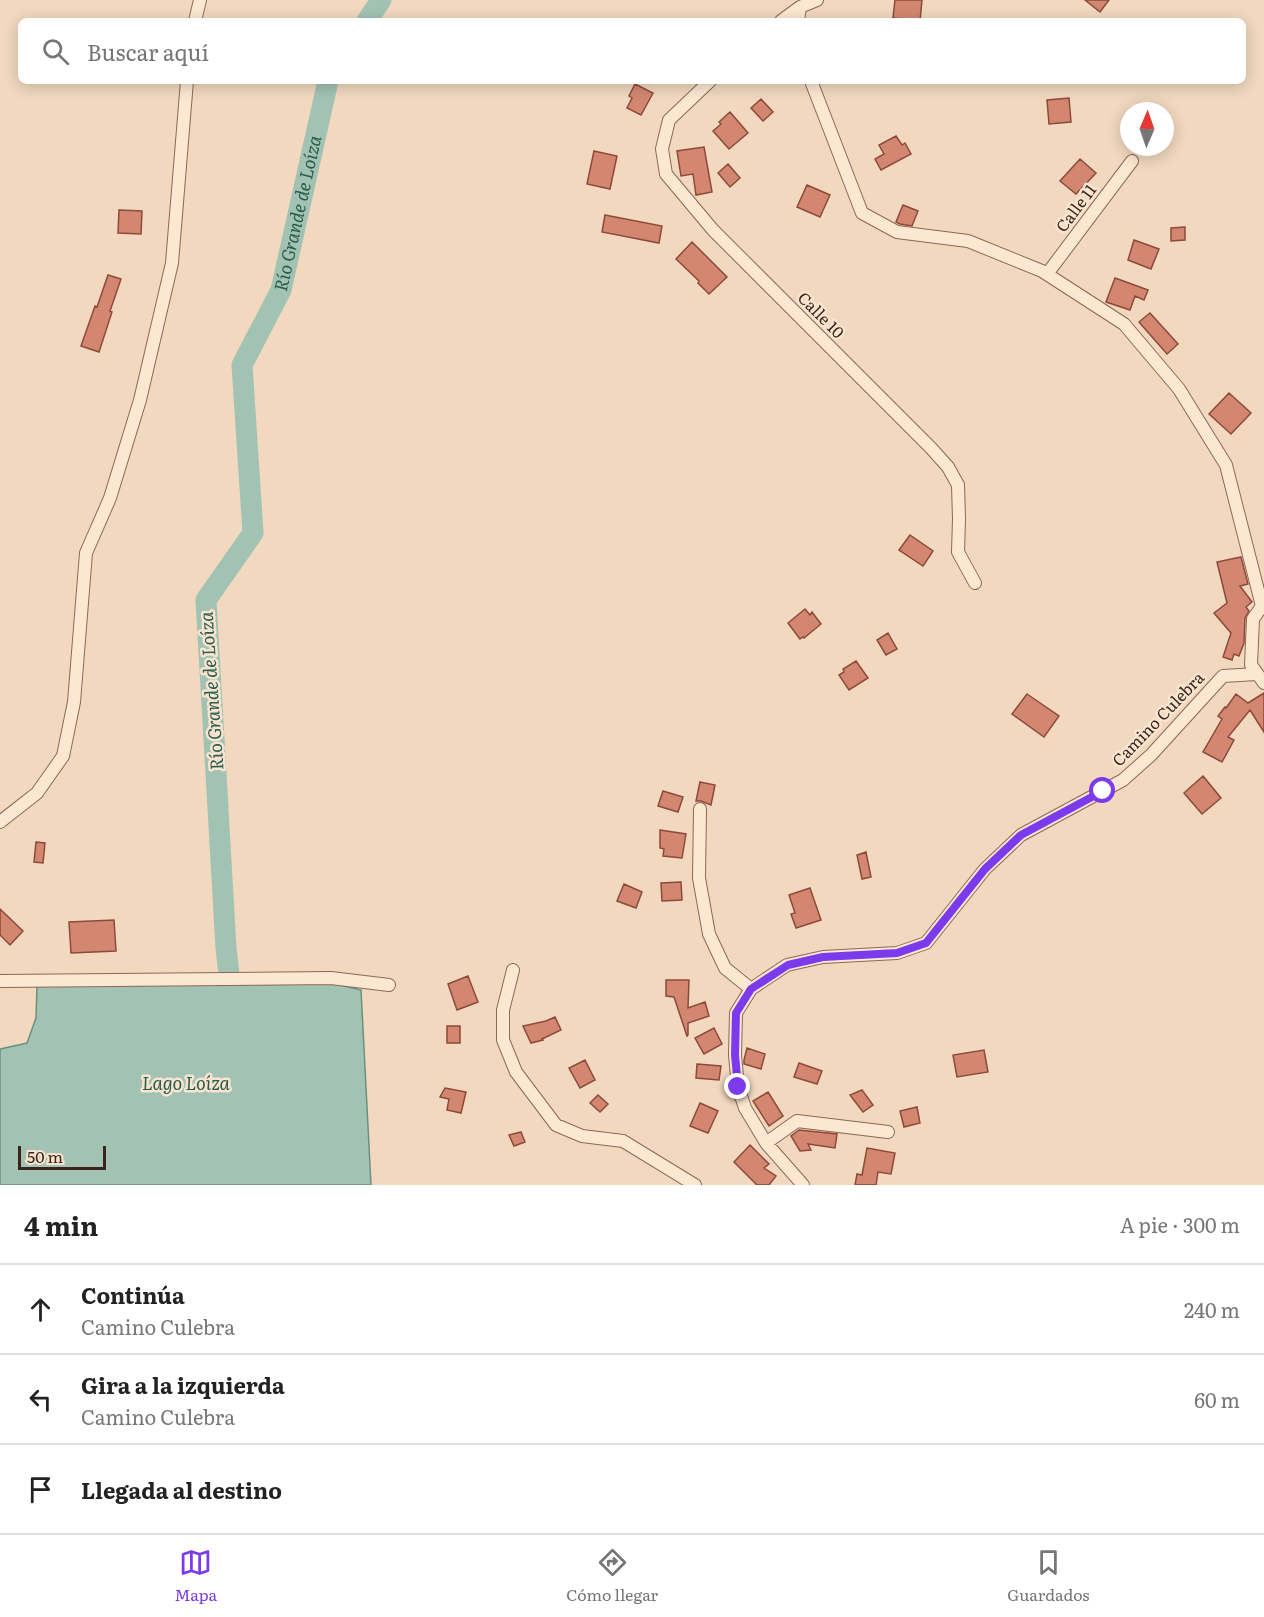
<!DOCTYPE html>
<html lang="es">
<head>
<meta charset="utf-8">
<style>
  body { margin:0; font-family:Literata,serif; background:#f2f2f2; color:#222 }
  .compass { position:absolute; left:1120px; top:102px; width:54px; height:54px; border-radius:50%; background:#fff; box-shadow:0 3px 15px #0003; rotate:2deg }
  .scale { position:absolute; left:18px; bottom:15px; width:88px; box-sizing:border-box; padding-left:6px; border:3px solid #3a241b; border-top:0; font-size:16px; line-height:21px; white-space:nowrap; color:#3a241b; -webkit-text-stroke:4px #f8e4cf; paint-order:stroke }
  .stop { position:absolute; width:18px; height:18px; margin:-14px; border:4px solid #7c3aed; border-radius:50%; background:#fff }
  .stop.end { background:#7c3aed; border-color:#fff; box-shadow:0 2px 6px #0008 }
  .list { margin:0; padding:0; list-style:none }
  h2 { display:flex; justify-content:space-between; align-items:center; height:78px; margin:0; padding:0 24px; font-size:26px }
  h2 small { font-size:20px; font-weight:400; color:#767676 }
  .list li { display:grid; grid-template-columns:39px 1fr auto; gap:18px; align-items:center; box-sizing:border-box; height:90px; padding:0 24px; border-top:2px solid #e0e0e0 }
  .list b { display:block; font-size:22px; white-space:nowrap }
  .list p { margin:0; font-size:20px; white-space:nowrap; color:#767676 }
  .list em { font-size:20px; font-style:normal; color:#767676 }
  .icon { flex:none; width:33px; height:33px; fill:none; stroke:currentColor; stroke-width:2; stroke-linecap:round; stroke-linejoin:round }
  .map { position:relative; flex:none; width:1264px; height:1185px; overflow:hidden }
  .search { position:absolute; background:#fff; box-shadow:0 3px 15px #0003; left:18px; right:18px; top:18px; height:66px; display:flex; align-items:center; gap:15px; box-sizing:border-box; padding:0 21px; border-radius:9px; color:#767676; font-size:22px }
  .sheet { height:348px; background:#fff }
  nav { display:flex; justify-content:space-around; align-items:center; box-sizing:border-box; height:84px; border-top:2px solid #e0e0e0; background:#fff; font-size:16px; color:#767676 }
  nav a { display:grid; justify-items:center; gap:3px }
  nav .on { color:#7c3aed }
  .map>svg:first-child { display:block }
</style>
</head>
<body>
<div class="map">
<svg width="1264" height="1185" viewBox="0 0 1264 1185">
  <rect width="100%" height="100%" fill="#f1d8bf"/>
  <path fill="#a2c3b3" stroke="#69917f" stroke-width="1.5" d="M332,983L361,990L371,1185H0V1049L27,1043L36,1018L37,986Z"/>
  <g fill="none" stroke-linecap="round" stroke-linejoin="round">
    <g stroke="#a2c3b3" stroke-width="21">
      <path d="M367,21L381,0"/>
      <path id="s1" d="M230,1002V983L226,948L206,600L253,533L242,365L281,290L328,81"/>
    </g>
  </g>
  <path fill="#d38771" stroke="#8d4a39" stroke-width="1.5" d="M895,0H922L920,21L893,18Z
    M1085,0H1109L1100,12Z
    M635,84L653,93L641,115L627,108L632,98L629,96Z
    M1069,98L1071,122L1049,124L1047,100Z
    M761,99L773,112L763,121L751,108Z
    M730,112L748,133L729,149L713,131L721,124L719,122Z
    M896,136L902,145L905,143L911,154L881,170L875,159L884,154L879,145Z
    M704,147L712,192L696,195L693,174L681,176L677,151Z
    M594,151L617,156L610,189L587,184Z
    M1080,159L1096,173L1076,194L1060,181Z
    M728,164L740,178L730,187L718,173Z
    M807,185L830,195L820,217L797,207Z
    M903,205L918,211L912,226L900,224L896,222Z
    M119,210L142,211L141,234L118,233Z
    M605,215L662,226L659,243L602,232Z
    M1185,227V240L1171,241V228Z
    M1134,240L1159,249L1151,269L1128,260Z
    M692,242L727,277L709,294L698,283L699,281L676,259Z
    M108,275L121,279L110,311L112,312L99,352L81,346L95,306L97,307Z
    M1115,278L1148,290L1144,300L1135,296L1130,310L1106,302Z
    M1150,313L1178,344L1167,354L1139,322Z
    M1229,393L1251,413L1231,434L1209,414Z
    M910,535L933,551L923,566L899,550Z
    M1241,557L1248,584L1240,586L1252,602L1246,607L1249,611L1245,618L1244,643L1239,656L1234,654L1232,660L1223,657L1231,633L1214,613L1227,603L1217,562Z
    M805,609L810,615L812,612L821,624L804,638L803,637L800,639L788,623Z
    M888,633L897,649L886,655L877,640Z
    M856,661L868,678L849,690L839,675L844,672L843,669Z
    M1264,693V732L1250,710L1228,737L1234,740L1222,762L1203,752L1222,719L1218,716L1225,707L1226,708L1236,694L1248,703Z
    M1027,694L1059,716L1044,737L1012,714Z
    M1203,776L1221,798L1202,814L1184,793Z
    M700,782L715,785L711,805L701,801H696Z
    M663,791L683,797L678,812L658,806Z
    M660,830L686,834L682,858L663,856L664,849L660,848Z
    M36,842L45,843L43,863L34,862Z
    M866,852L871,877L862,879L857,855Z
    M681,882L682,900L662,901L661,883Z
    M624,884L642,892L636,908L617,901Z
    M810,888L821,920L796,928L791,914L795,913L789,895Z
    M0,909L23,931L10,945L0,935Z
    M114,920L116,951L71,953L69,922Z
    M468,976L478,1002L457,1010L448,984Z
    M666,980H689L688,1008L705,1002L709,1016L688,1023V1035L687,1036L674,997L666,996Z
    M555,1017L561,1030L542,1039L543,1040L531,1043L523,1026L546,1021Z
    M447,1026H460V1043H447Z
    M714,1028L722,1044L704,1054L695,1038Z
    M747,1048L765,1054L761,1069L744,1064V1060Z
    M984,1050L988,1072L957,1077L953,1055Z
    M585,1060L595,1080L580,1088L569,1068Z
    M799,1063L822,1071L817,1084L794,1077Z
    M697,1064L721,1066L719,1080L696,1078Z
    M445,1088L466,1092L461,1113L447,1110L449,1099L440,1097Z
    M862,1090L873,1105L863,1112L850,1095Z
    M768,1092L783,1116L769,1126L753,1101Z
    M598,1095L608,1104L600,1112L590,1103Z
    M700,1103L718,1111L708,1133L690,1126Z
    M917,1107L920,1123L904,1127L900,1111Z
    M799,1130L837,1134L835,1148L808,1144L811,1150L800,1151L791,1136Z
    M521,1132L525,1142L514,1146L509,1135Z
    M750,1145L769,1164L764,1168L776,1176L769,1185H757L734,1162Z
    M867,1148L895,1153L891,1174L878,1172L876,1185H855L857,1174L862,1175Z"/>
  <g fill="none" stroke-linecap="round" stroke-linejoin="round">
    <g stroke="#8c6855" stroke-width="14">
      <path id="minor" d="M195,21L200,0
        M781,21L800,7
        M798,21L800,7L817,0
        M710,81L669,120L662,149L666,174L713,230L931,448L948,467L958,485L959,519L958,552L975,583
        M811,81L862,213L897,232L968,241L1042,271L1124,324L1179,389L1226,465L1262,606L1253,619L1251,665L1264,683
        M1047,274L1132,161
        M700,809L699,878L709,934L725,968L751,989
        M0,822L37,793L63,756L74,702L86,553L110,498L140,400L172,263L187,81
        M513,970L503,1010V1040L516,1072L556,1125L582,1136L623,1141L695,1185
        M0,981L331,978L389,985
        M766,1143L797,1121L888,1132
        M803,1185L766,1143L745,1108L738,1087L735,1055L736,1013L751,989L787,965L823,957L897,953L926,943L985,869L1021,835L1123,780L1151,755L1223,676L1257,674"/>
    </g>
    <use href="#minor" stroke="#fce7d2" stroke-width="12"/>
  </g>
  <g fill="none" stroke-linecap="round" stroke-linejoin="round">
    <path stroke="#7c3aed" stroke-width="8" d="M738,1087L735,1055L736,1013L751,989L788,965L823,957L897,953L926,943L985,869L1021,835L1103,791"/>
  </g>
  <g text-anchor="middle" stroke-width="5" stroke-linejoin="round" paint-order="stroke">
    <g font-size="16" fill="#3a241b" stroke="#f8e4cf">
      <text transform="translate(1076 208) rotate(-53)" y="6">Calle 11</text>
      <text transform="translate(821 315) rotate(45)" y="6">Calle 10</text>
      <text transform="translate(1158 719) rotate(-46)" y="6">Camino Culebra</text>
    </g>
    <g font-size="18" font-style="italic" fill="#295b4e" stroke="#f8e4cf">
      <text dy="6" stroke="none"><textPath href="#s1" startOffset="816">Río Grande de Loíza</textPath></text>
      <text transform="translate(212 691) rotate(-94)" y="6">Río Grande de Loíza</text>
      <text x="186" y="1090">Lago Loíza</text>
    </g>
  </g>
</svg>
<svg class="compass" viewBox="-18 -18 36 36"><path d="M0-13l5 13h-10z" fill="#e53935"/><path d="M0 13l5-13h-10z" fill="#767676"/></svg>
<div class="scale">50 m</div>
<div class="stop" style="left:1103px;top:791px"></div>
<div class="stop end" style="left:738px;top:1087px"></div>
<div class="search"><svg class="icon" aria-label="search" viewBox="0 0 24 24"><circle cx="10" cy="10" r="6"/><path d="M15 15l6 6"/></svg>Buscar aquí</div>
</div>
<section class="sheet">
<h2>4 min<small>A pie · 300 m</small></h2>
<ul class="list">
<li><svg class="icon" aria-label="ahead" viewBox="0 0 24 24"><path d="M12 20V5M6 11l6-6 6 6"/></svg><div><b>Continúa</b><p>Camino Culebra</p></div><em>240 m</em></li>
<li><svg class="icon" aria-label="left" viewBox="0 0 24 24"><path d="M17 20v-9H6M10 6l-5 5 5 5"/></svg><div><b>Gira a la izquierda</b><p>Camino Culebra</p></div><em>60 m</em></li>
<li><svg class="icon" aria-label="arrive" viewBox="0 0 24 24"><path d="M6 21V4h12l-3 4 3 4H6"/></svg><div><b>Llegada al destino</b></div></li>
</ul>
</section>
<nav>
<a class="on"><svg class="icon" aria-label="map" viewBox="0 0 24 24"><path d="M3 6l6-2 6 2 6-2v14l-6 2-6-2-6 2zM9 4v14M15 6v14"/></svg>Mapa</a>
<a><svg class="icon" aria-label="directions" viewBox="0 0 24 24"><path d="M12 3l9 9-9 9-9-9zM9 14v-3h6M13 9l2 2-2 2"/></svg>Cómo llegar</a>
<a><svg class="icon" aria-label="saved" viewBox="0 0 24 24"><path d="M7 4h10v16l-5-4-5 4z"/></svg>Guardados</a>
</nav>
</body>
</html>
